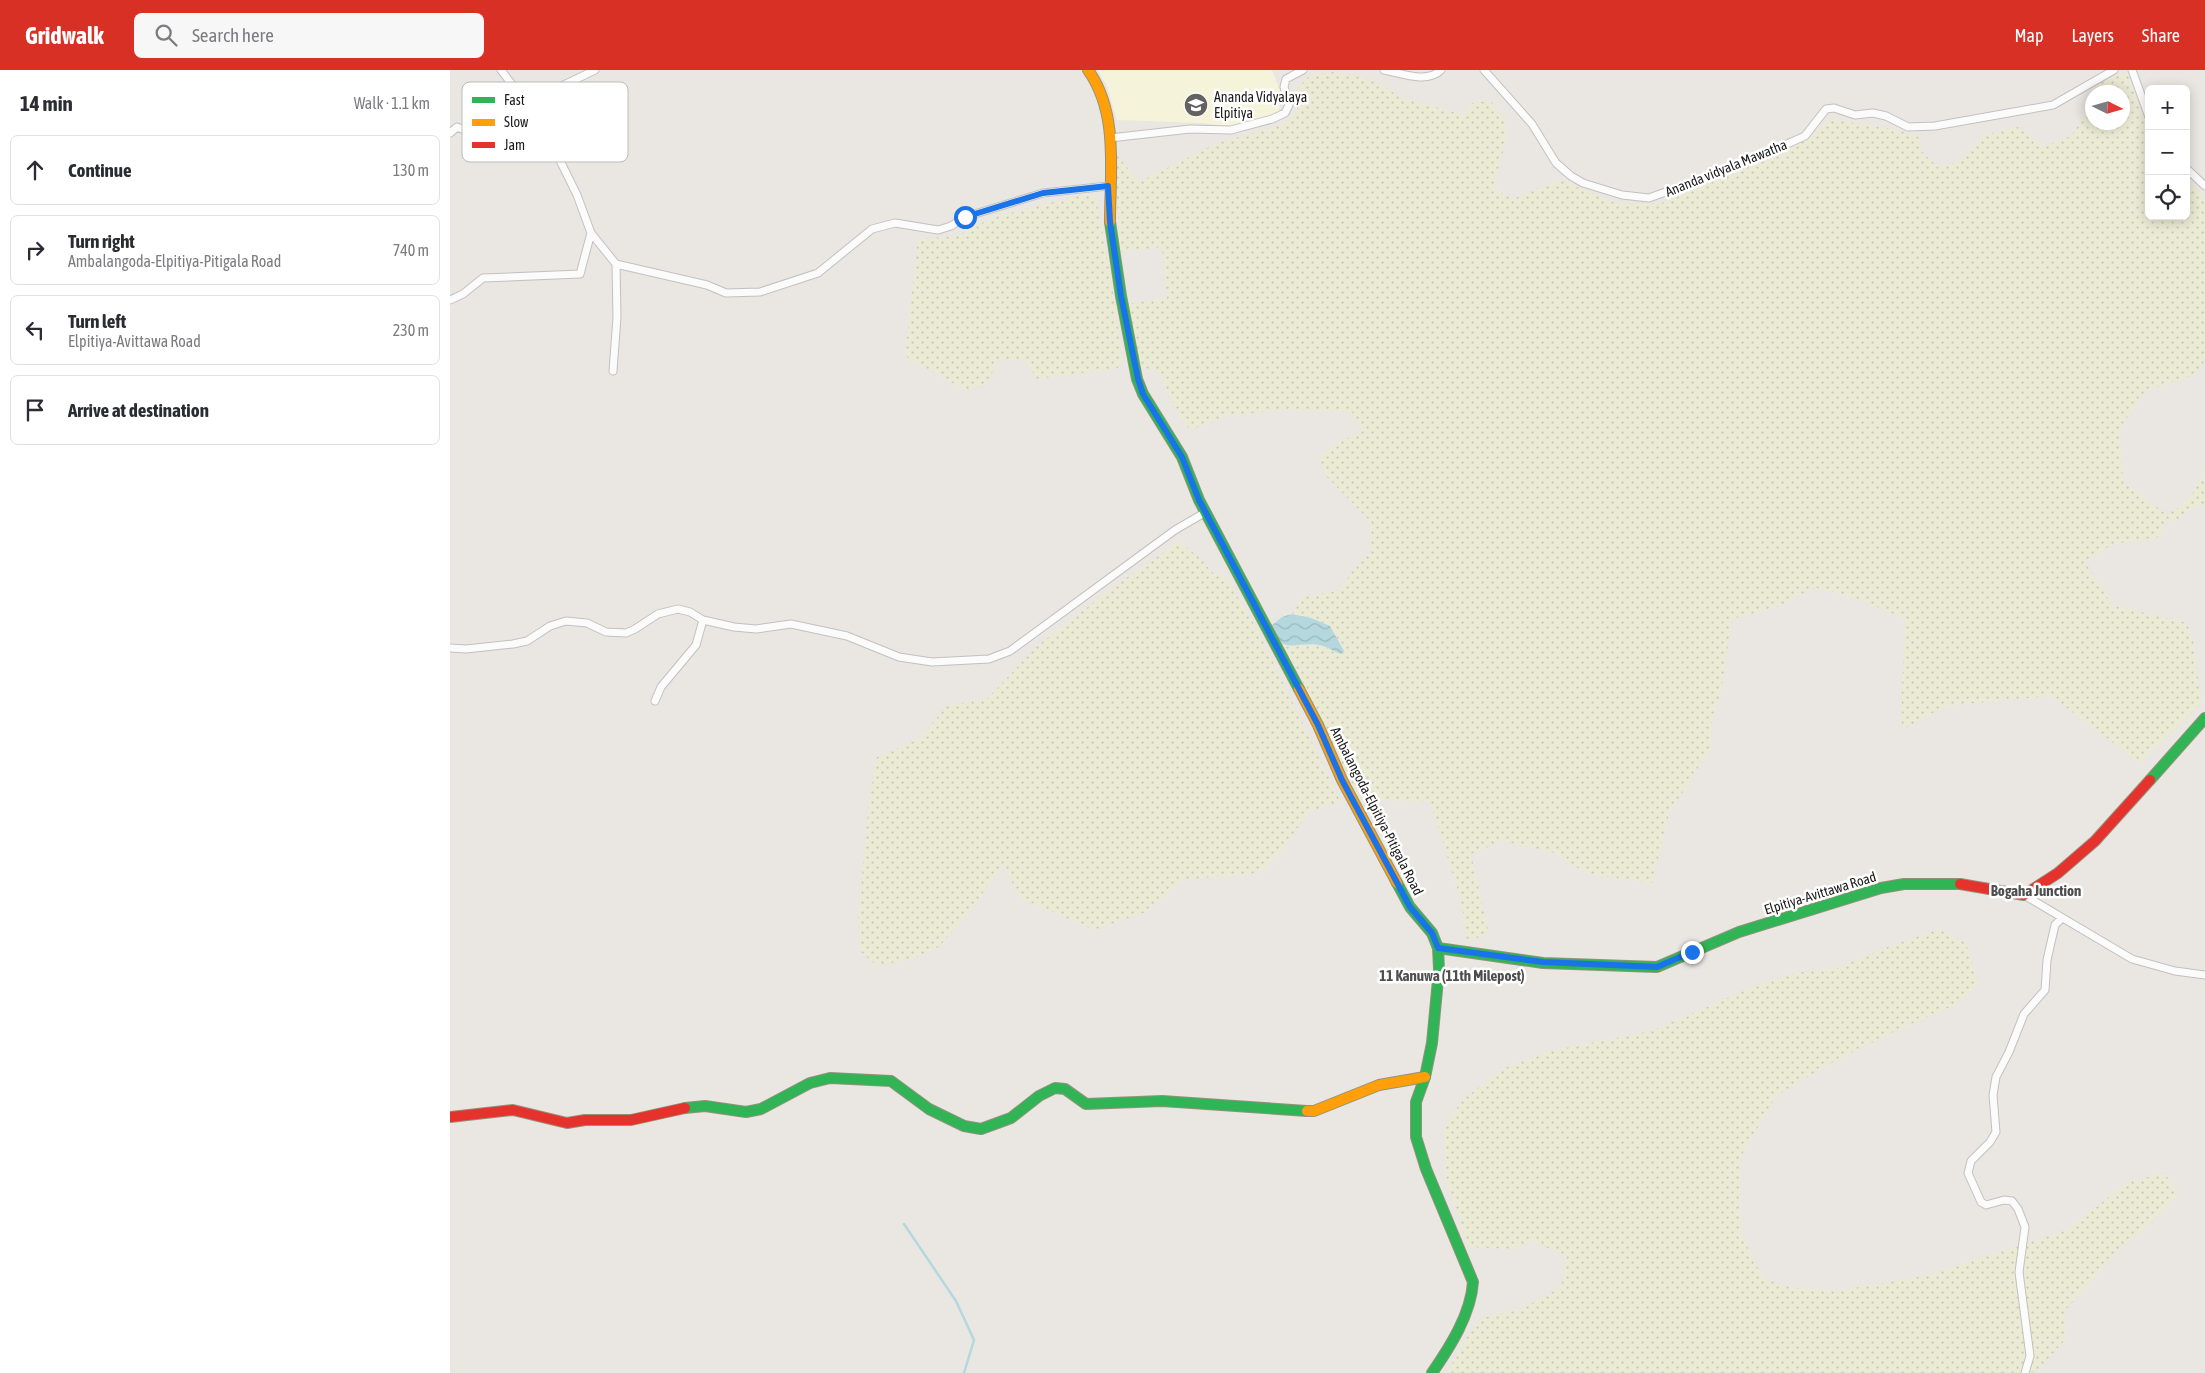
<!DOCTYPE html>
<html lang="en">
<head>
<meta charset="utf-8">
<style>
  body { margin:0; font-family:"Asap Condensed",sans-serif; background:#f7f7f7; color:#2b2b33 }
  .controls { position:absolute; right:15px; top:15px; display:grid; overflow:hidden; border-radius:8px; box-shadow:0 2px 12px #0003 }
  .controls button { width:45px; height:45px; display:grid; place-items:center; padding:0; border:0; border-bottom:1px solid #e1e1e2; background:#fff; color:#2b2b33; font:25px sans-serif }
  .compass { position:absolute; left:1635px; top:15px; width:45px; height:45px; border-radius:50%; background:#fff; box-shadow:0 2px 12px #0003; rotate:95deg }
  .stop { position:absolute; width:15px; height:15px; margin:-11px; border:4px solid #1a73e8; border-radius:50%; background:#fff }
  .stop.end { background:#1a73e8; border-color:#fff; box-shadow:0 1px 5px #0008 }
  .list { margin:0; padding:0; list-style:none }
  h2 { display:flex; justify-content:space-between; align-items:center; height:65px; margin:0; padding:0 20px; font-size:21px }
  h2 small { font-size:16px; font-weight:400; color:#7c7c81 }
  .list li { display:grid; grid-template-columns:32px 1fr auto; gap:15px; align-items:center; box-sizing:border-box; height:70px; margin:0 10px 10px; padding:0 10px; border:1px solid #e1e1e2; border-radius:8px }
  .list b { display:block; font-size:19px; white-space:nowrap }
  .list p { margin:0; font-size:16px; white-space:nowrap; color:#7c7c81 }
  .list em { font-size:16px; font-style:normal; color:#7c7c81 }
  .icon { flex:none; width:28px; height:28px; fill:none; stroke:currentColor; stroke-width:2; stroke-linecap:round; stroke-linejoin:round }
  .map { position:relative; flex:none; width:1755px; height:1303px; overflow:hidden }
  header { display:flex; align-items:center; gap:30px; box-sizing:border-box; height:70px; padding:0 25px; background:#d93025; color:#fff }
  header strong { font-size:24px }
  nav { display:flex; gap:28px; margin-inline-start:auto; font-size:18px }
  .search { width:350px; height:45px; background:#f7f7f7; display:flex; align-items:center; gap:12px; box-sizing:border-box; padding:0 18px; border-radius:8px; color:#7c7c81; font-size:19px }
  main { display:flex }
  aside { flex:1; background:#fff }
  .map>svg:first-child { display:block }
</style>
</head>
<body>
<header>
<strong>Gridwalk</strong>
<div class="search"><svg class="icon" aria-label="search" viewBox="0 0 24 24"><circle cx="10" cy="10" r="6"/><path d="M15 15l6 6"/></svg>Search here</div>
<nav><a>Map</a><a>Layers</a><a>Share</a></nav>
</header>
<main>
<aside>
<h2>14 min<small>Walk · 1.1 km</small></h2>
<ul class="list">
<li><svg class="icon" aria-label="ahead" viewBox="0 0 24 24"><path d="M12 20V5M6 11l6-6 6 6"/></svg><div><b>Continue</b></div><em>130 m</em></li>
<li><svg class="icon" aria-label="right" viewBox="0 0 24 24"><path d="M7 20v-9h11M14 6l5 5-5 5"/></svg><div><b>Turn right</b><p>Ambalangoda-Elpitiya-Pitigala Road</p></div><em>740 m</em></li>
<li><svg class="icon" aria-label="left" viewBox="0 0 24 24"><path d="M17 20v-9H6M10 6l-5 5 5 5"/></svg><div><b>Turn left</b><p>Elpitiya-Avittawa Road</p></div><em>230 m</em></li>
<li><svg class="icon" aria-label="arrive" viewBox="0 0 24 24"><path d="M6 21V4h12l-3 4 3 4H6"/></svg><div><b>Arrive at destination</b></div></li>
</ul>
</aside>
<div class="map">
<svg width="1755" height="1303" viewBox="0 0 1755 1303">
  <defs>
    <pattern id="farmland-dots" width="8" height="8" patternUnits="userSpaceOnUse" patternTransform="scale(1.25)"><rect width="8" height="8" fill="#ebead4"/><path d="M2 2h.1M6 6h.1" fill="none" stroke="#c9c8b5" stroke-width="1.8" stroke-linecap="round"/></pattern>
    <pattern id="water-waves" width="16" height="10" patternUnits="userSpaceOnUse" patternTransform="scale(1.25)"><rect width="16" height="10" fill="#b4d8de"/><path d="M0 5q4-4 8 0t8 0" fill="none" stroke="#9ab9be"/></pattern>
  </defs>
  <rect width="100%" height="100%" fill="#eae7e2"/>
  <path fill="#f6f3db" d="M648,0H822L832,26L828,44L784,57L754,53L667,50L657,16Z"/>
  <path fill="url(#farmland-dots)" d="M882,2L916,8L934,16L951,28L1015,45L1022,33L1041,31L1055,51L1056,71L1043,118L1063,129L1089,118L1113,111L1168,134L1211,133L1335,82L1362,66L1379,49L1443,59L1468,66L1472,82L1489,98L1512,90L1533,65L1568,57L1593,77L1621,66L1642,34V52H1672V22H1646L1650,12L1677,2L1694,51L1699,59V146H1736V109L1755,128V290L1746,304L1695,321L1669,360L1673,412L1719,446L1720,441L1731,437L1743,423L1747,413L1755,408V433L1741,438L1728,450L1719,452L1718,448L1709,467L1663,474L1635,492L1662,535L1737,553L1744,575L1751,633L1690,693L1601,626L1495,636L1452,660V615L1456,549L1403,527L1364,517L1331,536L1282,549L1271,621L1262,652L1260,679L1219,744L1202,813L1137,804L1105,783L1053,771L1021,784L1039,864L1017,871L1011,830L980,732L911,729L870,654L851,608L834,575L872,576L891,584L894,581L880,556L861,548L842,544L852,526L889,521L903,500L921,482L920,451L875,405L869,387L888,372L912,362L902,342L830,340L776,346L740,360L731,349L708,300L685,297L677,234L717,228L712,177L670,182L664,81L689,112L765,74L834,54L847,40L848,18L860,5Z
    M630,125L646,126L661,209L672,286L668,298L587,309L575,290H548L537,314L515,320L455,286L468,169L507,166L541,148Z
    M729,472L749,487L763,503L776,507L808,561L891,732L859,742L832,780L809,803L732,810L696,842L644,860L570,828L553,794L521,840L489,877L468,887L427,896L410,881L408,846L419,732L427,687L469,669L497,636L537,629L587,576L666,515Z
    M1489,859L1516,873L1528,913L1507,934L1443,962L1383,992L1326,1026L1290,1088L1291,1164L1313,1208L1343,1218L1386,1221L1479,1205L1617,1160L1678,1112L1715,1103L1728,1125L1703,1151L1668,1180L1614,1242L1616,1269L1588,1300L1581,1303H997L1018,1265L1033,1248L1073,1238L1111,1217L1117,1187L1083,1171L1061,1179L1018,1177L995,1103L994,1060L1011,1031L1052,999L1100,981L1201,961L1298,919L1344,903L1388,898L1440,876Z"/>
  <path fill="url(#water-waves)" d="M842,544L861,548L880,556L894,581L891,584C885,582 879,578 873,576C850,569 831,588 820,557L832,547Z"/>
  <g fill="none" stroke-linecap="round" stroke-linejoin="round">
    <path stroke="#b4d8de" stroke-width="2.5" d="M454,1154L506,1231L524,1270L514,1303"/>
    <g stroke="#c2c1bf" stroke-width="9">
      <path id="street" d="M51,0L76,33L99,68L127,125L141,163L166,194L167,247L163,301
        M934,0C951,3 977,14 991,0
        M1034,0L1082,54L1106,93L1121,106L1133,113L1172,125L1199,128L1290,95L1355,66L1376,39L1384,38L1405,45L1423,43L1436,46L1458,57L1485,56L1603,35L1664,0
        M1682,0L1699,47
        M76,33L145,0
        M0,63L7,57L22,63L32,70L93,59
        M660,68L740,59L781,60L822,49L835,43L839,35L834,17L836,9L853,0
        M1736,98L1755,116
        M166,194L257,215L276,223L310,222L368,203L422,159L445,153L488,160L501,156L515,147L593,123L658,116
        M0,230L13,224L33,208L130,204L141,163
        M0,578L16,579L63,574L77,571L100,556L116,551L137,553L156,562L176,563L185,559L208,544L228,539L240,542L253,550L284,557L306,559L341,554L397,566L449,587L482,592L539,589L560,581L725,460L756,442
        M205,631L211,617L246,575L253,550
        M1574,825L1682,889L1725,901L1755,905
        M1575,1303L1580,1286L1569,1202L1575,1157L1568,1139L1562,1131L1554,1130L1536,1135L1531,1132L1518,1103L1521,1091L1540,1072L1546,1062L1543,1025L1546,1007L1559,982L1574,944L1595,920L1597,890L1605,855L1612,848"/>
    </g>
    <g stroke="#93927b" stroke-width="12">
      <path id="fast" d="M660,152L671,226L687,309L693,324L732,387L749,430L849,619
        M1700,710L1755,648
        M947,813L960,837L982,863L988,878L989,899L982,973L975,1007L966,1032V1067L976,1099L1023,1212C1021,1244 1000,1277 982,1303
        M988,878L1093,893L1207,897L1289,862L1431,818L1454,814H1510
        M235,1038L255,1036L296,1042L311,1039L360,1013L380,1008L441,1011L479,1039L514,1056L531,1059L561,1048L589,1026L605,1018L615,1019L636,1034L712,1031L857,1041"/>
    </g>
    <g stroke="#93927b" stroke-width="12">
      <path id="slow" d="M638,0C669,43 660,102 660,152
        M849,619L868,655L892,710L947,813
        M857,1041H864L929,1015L975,1007"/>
    </g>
    <g stroke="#93927b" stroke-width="12">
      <path id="jam" d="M1510,814L1574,825L1608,803L1645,771L1700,710
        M0,1047L63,1040L117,1053L135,1050H181L235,1038"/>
    </g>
    <use href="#street" stroke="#fcfbfb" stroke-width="7"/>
    <use href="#fast" stroke="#30b455" stroke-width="10"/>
    <use href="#slow" stroke="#ff9f0a" stroke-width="10"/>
    <use href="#jam" stroke="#e5322d" stroke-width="10"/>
  </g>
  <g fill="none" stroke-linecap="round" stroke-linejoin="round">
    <path stroke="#1a73e8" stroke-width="6" d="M515,147L593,123L658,116L660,152L671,226L688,309L693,324L732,387L749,430L868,655L892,710L960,837L982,863L988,878L1093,892L1207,897L1242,882"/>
  </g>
  <defs>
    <g id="school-disc" transform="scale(1.25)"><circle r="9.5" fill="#636261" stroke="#fff"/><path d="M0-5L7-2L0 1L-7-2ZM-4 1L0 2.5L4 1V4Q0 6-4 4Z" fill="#fff"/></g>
  </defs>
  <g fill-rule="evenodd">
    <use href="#school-disc" x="746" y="35"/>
  </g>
  <g text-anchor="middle" stroke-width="5" stroke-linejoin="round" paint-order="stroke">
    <g font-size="14" fill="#1b1b1b" stroke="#fff" text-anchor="start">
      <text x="764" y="32">Ananda Vidyalaya<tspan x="764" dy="16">Elpitiya</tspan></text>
    </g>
    <g font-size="14" fill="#1b1b1b" stroke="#fff">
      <text transform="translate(1276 98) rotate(-22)" y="5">Ananda vidyala Mawatha</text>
      <text transform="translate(927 741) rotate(63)" y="5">Ambalangoda-Elpitiya-Pitigala Road</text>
      <text transform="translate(1370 823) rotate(-17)" y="5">Elpitiya-Avittawa Road</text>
    </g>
    <g font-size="15" font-weight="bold" fill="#4e4e4e" stroke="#fff">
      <text x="1586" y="826">Bogaha Junction</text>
      <text x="1002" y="911">11 Kanuwa (11th Milepost)</text>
    </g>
  </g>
  <rect x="12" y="12" width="166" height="80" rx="8" fill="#fff" stroke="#bbb" stroke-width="1"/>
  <rect x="22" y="27" width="23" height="6" fill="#30b455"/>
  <rect x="22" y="49" width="23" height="7" fill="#ff9f0a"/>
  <rect x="22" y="72" width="23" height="6" fill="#e5322d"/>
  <g font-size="14" fill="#1b1b1b">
    <text x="54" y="35">Fast</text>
    <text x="54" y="57">Slow</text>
    <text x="54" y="80">Jam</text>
  </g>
</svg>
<div class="controls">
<button>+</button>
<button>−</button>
<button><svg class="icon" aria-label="locate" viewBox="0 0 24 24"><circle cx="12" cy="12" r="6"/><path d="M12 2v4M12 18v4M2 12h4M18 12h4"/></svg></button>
</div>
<svg class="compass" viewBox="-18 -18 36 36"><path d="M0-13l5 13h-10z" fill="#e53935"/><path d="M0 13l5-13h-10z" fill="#7c7c81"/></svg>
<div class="stop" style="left:515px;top:147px"></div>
<div class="stop end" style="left:1242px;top:882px"></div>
</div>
</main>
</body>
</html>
